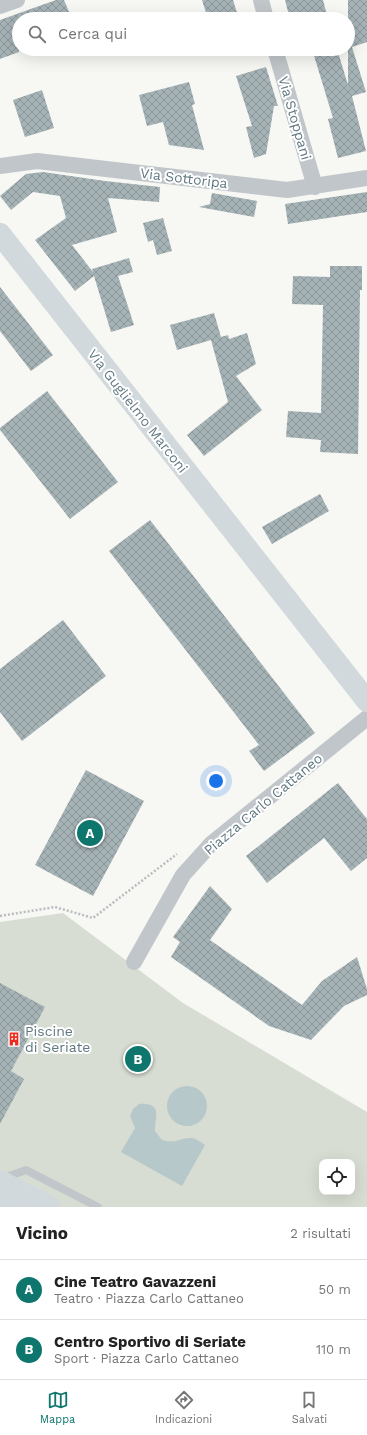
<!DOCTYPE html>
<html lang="it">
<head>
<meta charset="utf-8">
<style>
  body { margin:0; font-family:"Work Sans",sans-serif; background:#f2f2f2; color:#222 }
  .controls { position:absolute; right:12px; bottom:12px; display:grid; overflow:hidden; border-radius:8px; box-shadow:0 4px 16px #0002 }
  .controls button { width:36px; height:36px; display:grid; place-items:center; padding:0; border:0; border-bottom:1px solid #e0e0e0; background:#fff; color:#222; font:20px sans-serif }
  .you { position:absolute; left:216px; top:781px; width:14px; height:14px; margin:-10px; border:3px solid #fff; border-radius:50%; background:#1a73e8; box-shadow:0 0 0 6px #1a73e833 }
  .badge { display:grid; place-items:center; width:26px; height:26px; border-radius:50%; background:#0f766e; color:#fff; font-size:13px; font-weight:700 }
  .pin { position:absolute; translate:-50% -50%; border:2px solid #fff; box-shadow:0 1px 4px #0006 }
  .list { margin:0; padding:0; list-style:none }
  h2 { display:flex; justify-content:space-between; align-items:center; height:52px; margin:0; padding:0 16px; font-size:17px }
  h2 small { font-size:13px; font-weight:400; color:#767676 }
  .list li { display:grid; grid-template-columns:26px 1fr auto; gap:12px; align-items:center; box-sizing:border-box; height:60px; padding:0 16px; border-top:1px solid #e0e0e0 }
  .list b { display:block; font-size:15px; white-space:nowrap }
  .list p { margin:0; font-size:13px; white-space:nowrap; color:#767676 }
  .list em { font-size:13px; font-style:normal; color:#767676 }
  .icon { flex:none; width:22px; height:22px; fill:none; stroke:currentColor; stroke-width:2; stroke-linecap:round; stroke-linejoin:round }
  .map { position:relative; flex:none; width:367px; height:1207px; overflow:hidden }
  .search { position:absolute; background:#fff; box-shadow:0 4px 16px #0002; left:12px; right:12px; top:12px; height:44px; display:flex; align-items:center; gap:10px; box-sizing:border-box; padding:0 14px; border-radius:22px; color:#767676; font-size:15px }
  .sheet { height:172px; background:#fff }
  nav { display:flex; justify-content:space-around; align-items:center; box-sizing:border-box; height:56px; border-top:1px solid #e0e0e0; background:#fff; font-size:11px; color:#767676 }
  nav a { display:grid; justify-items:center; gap:2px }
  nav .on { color:#0f766e }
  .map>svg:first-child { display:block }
</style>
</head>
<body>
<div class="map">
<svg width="367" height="1207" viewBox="0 0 367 1207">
  <defs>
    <pattern id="building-cross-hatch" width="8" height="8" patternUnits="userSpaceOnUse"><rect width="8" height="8" fill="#a6b3b6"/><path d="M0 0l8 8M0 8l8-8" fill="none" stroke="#8b9699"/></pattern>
  </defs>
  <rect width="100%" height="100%" fill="#f7f7f4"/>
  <path fill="#d8ddd3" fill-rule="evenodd" d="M63,913L183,1003L367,1112V1207H0V922ZM322,1162H352V1192H322Z"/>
  <path fill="#b6c8ca" d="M167 1106a20 20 0 1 1 40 0a20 20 0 1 1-40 0Z
    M139,1104C163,1102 155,1117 155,1131L162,1140C181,1146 186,1129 205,1145L182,1186L121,1152L135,1128L130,1116L133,1109Z"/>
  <path fill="url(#building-cross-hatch)" d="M56,0H64L72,19H19V52L0,59V20Z
    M202,0H233L239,19H208Z
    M285,0H323L328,19H290Z
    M348,0H367V42L352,47L366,92L352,96L366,151L338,158L328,119L333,118L312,49H337L348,85Z
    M266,67L278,106H274L266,154L254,158L246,127L252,126L236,76Z
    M189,82L195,104L192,105L204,150L169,145L163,122L147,126L139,95Z
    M42,90L54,128L25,137L13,100Z
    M43,172L105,181L160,187L159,202L108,198L117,232L72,245L93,272L92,269L129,258L133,272L118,276L134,325L111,332L94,276L75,291L35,240L66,218L60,196L33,192L11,210L0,196L26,174Z
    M367,192V212L288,224L285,204Z
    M212,193L257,201L254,217L199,207L210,204Z
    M163,218L172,251L157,255L153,240L148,242L143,223Z
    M330,266H362V290H360L358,454L320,452L321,440L286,437L288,411L321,413L323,305L292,304L293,276L330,277Z
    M0,287L53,355L31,371L0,331Z
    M214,313L221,337L228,335L229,339L247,333L256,364L236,376L262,410L204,456L187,435L228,402L211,340L177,350L170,325Z
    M47,391L118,482L70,519L0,430V428Z
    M320,494L329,511L272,544L262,527Z
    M150,520L315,733L264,771L249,751L259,745L109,551Z
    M63,620L106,676L22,741L0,712V669Z
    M86,770L144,801L93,896L35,865Z
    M338,783L367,819V858L351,871L324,838L267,883L246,856Z
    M210,886L232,909L210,940L302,1005L322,981L357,957L367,989V995L344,1006L311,1040L269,1026L171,957L180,942L173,937Z
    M0,983L45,1007L11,1071L24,1079L0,1124Z"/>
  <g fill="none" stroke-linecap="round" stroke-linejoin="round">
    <path stroke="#b8bdbf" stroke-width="2.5" stroke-dasharray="2 2" stroke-linecap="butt" d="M0,916L55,907L93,918L177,854"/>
    <path stroke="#c0c6c9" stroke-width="8" d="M1,1179L26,1170L98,1207"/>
    <path stroke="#c0c6c9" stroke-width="16" d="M261,0L266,19
      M0,6L17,0
      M275,49L315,187
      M0,166L37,161L287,190L367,178
      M134,962L183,875L211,844L367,718"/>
    <path stroke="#d2d9dc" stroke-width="22" d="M0,234L367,701
      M0,1181L50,1207
      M0,1200L13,1207"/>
  </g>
  <defs>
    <g id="building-bare" transform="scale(1.08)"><path d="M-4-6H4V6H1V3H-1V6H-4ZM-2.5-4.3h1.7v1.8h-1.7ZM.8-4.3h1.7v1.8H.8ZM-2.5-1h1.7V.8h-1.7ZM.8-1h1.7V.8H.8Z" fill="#ee2b1d" stroke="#fff" stroke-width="2.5" paint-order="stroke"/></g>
  </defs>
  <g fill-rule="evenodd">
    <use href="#building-bare" x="14" y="1039"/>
  </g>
  <g text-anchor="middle" stroke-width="4" stroke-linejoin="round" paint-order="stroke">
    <g font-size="14" fill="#607881" stroke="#fff">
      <text transform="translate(295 118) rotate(74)" y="5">Via Stoppani</text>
      <text transform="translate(184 178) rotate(7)" y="5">Via Sottoripa</text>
      <text transform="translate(138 411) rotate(52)" y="5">Via Guglielmo Marconi</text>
      <text transform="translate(263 804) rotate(-40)" y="5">Piazza Carlo Cattaneo</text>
    </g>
    <g font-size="14" fill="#607881" stroke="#fff" text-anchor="start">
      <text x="25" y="1036">Piscine<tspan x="25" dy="16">di Seriate</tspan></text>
    </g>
  </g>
</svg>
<div class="controls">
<button><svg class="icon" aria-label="locate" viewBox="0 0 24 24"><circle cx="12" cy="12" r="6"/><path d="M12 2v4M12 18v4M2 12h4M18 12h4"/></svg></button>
</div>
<div class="you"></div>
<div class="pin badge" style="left:90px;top:833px">A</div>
<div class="pin badge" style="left:138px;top:1059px">B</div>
<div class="search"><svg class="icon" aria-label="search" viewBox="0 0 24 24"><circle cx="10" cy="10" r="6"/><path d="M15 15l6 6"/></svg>Cerca qui</div>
</div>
<section class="sheet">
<h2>Vicino<small>2 risultati</small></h2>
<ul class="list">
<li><span class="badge">A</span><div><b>Cine Teatro Gavazzeni</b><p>Teatro · Piazza Carlo Cattaneo</p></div><em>50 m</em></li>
<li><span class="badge">B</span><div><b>Centro Sportivo di Seriate</b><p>Sport · Piazza Carlo Cattaneo</p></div><em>110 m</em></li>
</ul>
</section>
<nav>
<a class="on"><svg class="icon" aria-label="map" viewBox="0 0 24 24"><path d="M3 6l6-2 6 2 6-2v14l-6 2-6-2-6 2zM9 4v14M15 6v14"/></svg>Mappa</a>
<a><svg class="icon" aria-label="directions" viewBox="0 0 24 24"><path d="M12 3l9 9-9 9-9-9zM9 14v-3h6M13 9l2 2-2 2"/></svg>Indicazioni</a>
<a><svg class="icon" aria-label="saved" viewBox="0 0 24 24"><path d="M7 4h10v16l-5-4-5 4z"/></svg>Salvati</a>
</nav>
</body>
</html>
